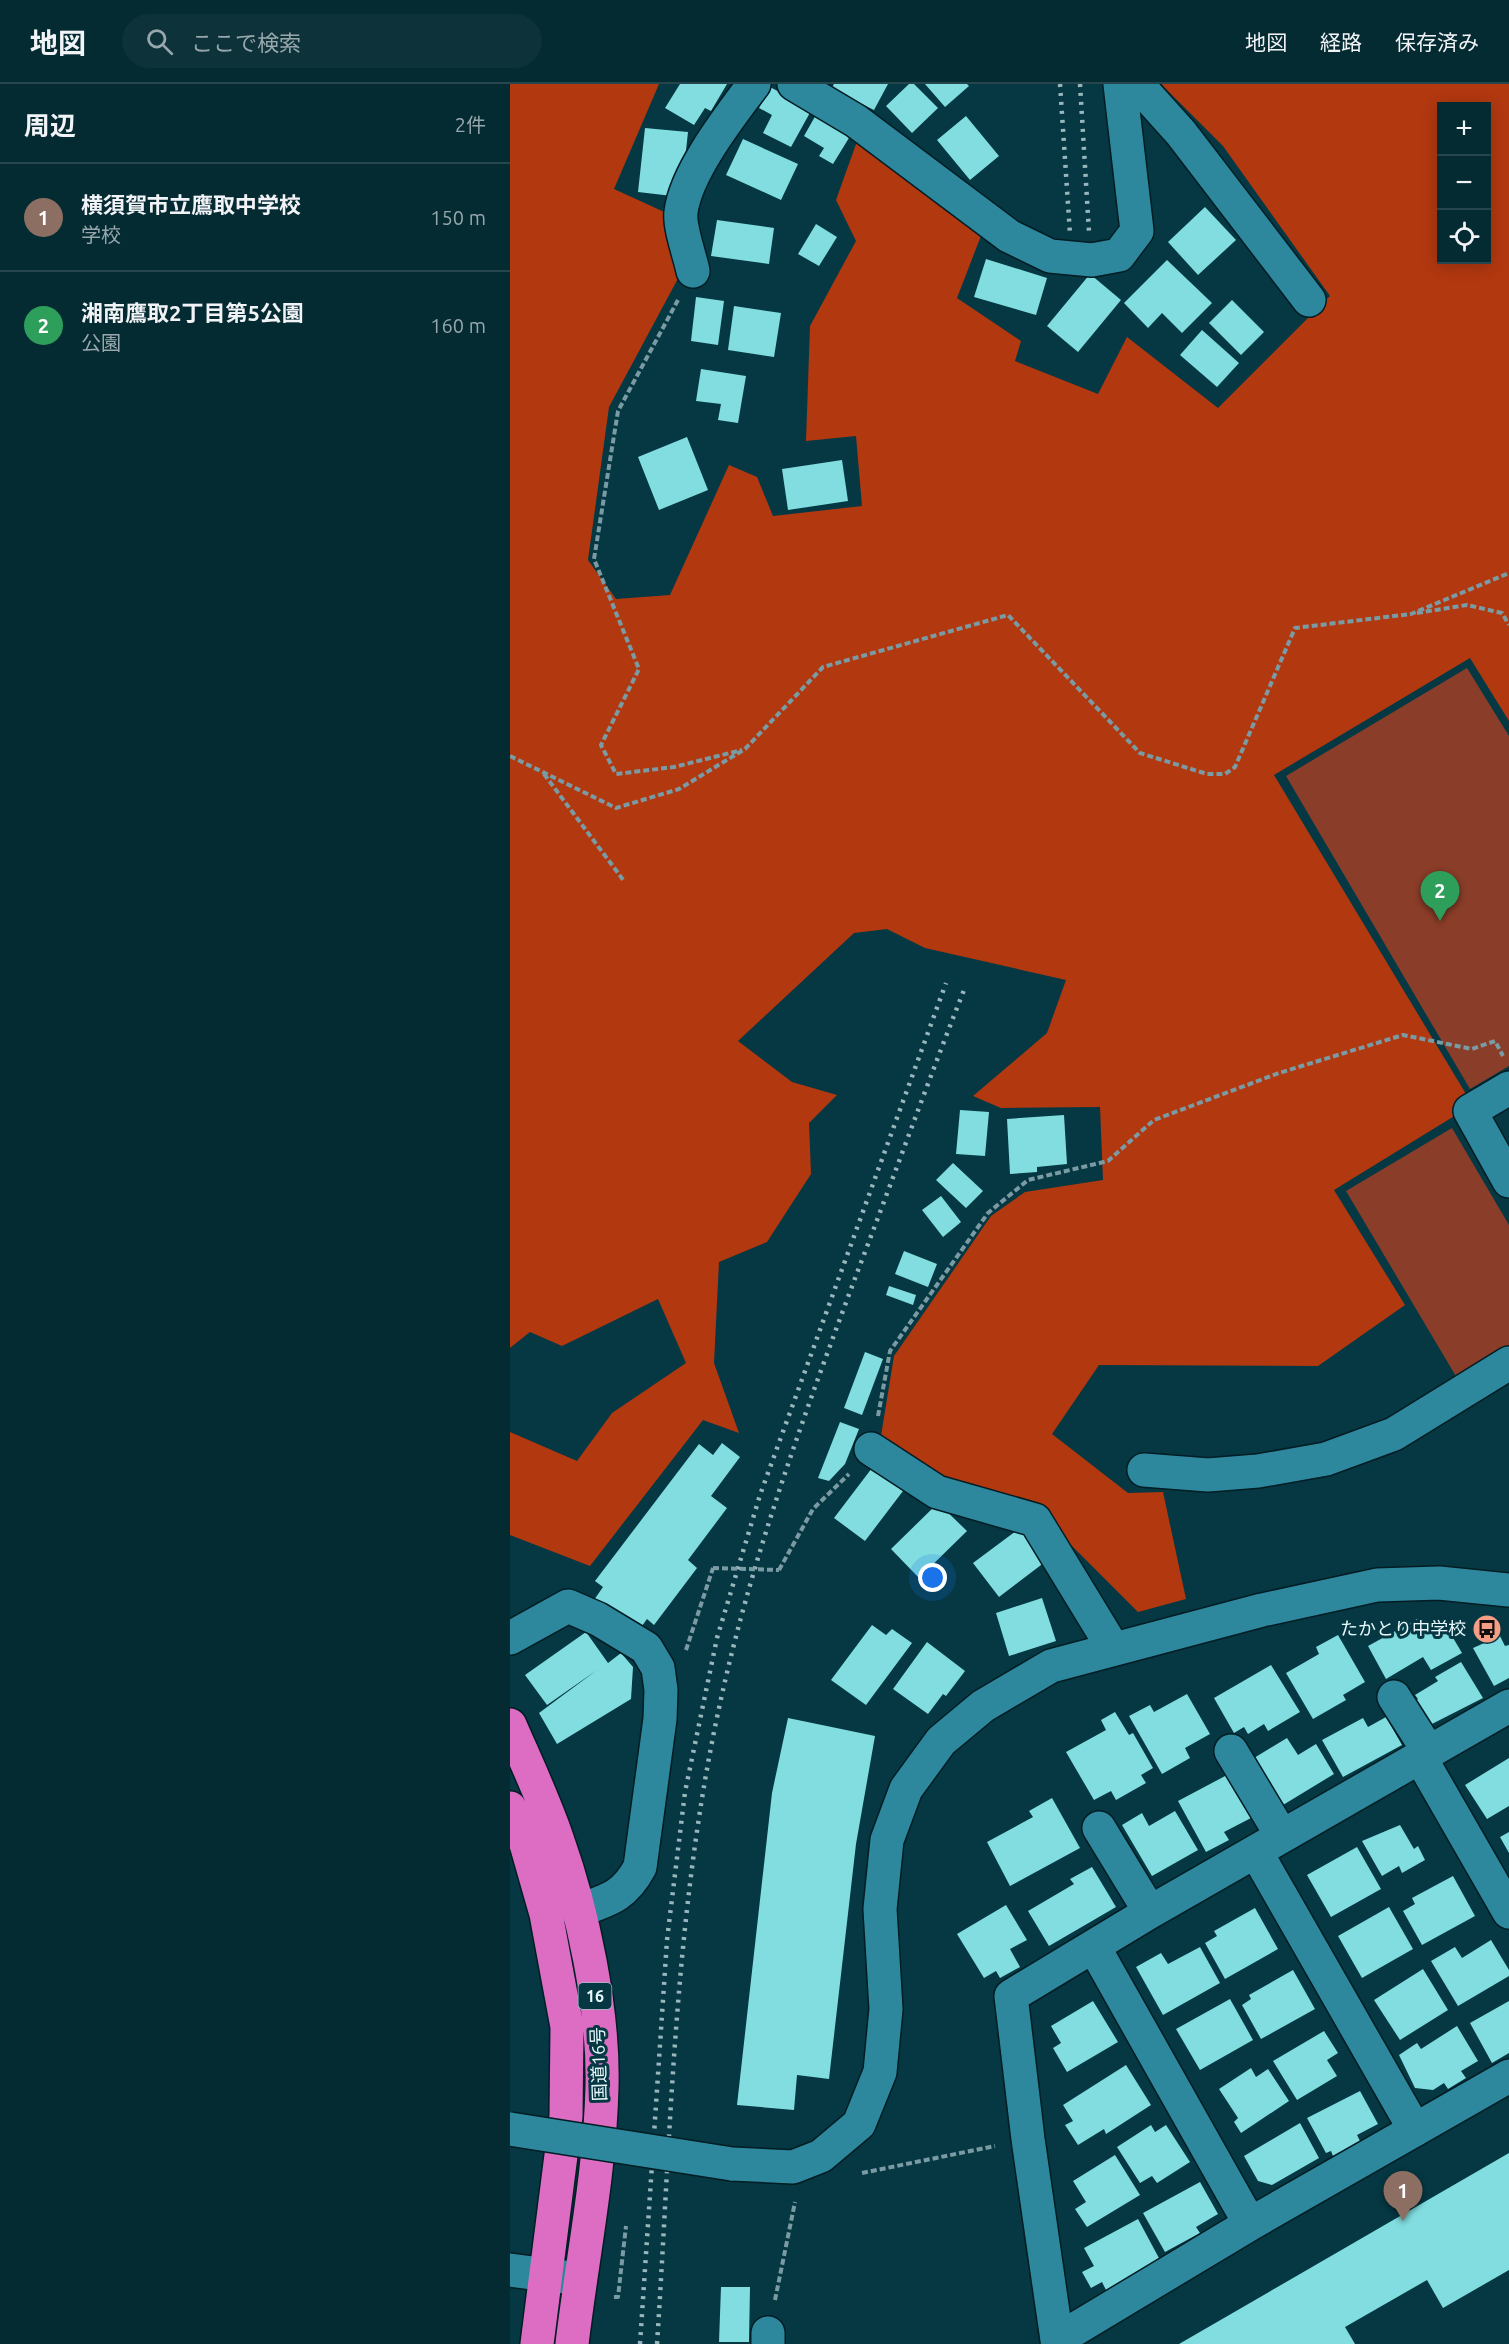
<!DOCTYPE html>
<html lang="ja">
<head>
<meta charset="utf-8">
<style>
  body { margin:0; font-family:Ubuntu,"Noto Sans JP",sans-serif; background:#0d323a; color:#f1f3f6 }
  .controls { position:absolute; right:18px; top:18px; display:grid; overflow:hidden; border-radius:0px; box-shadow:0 3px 15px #0003 }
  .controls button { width:54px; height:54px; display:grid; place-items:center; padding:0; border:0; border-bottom:2px solid #25464d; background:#042a32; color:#f1f3f6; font:30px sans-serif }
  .you { position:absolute; left:423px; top:1494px; width:21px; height:21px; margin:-15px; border:4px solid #fff; border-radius:50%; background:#1a73e8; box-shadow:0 0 0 9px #1a73e833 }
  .badge { display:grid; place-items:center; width:39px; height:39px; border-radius:50%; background:#bca0f2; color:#fff; font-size:20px; font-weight:700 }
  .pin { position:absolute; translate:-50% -50px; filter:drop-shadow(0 2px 3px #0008) }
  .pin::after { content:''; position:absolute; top:32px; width:21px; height:18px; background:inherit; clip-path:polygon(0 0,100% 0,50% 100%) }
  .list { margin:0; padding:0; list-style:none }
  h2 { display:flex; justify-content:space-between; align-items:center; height:78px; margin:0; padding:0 24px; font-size:26px }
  h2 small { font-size:20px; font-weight:400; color:#97a7ac }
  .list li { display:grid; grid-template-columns:39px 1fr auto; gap:18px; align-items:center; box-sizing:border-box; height:108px; padding:0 24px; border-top:2px solid #25464d }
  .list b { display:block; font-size:22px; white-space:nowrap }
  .list p { margin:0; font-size:20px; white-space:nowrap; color:#97a7ac }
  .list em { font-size:20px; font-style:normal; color:#97a7ac }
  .icon { flex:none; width:33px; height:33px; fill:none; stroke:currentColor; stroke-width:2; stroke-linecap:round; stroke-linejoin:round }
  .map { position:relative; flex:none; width:999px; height:2260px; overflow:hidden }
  header { display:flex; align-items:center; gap:36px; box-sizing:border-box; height:84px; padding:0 30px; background:#042a32; border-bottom:2px solid #25464d }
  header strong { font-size:28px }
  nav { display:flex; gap:33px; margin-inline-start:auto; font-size:21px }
  .search { width:420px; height:54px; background:#0d323a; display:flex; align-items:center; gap:15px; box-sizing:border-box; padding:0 21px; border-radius:33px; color:#97a7ac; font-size:22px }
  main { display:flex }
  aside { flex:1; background:#042a32 }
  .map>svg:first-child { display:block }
</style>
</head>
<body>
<header>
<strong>地図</strong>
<div class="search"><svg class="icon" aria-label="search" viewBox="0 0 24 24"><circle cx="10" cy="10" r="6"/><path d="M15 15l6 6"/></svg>ここで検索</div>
<nav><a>地図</a><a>経路</a><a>保存済み</a></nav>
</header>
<main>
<aside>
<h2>周辺<small>2件</small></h2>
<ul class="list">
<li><span class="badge" style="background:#8d6e63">1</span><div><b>横須賀市立鷹取中学校</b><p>学校</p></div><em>150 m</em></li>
<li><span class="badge" style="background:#2e9e5b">2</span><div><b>湘南鷹取2丁目第5公園</b><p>公園</p></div><em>160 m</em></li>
</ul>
</aside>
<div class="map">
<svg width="999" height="2260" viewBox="0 0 999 2260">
  <rect width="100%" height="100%" fill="#053843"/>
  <path fill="#8a3d28" d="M957,584L999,652V982L960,1005L776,692Z
    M942,1044L999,1141V1263L947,1294L836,1107Z"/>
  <path fill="#b23810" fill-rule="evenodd" d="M0,0H149L104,105L163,132L172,187L99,323L78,476L106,515L160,511L219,381L247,393L263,432L352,422L346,352L296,357L300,242L346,157L326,116L350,49L474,144L447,214L511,257L505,277L588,310L617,253L708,324L820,212L713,62L651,0H999V637L960,574L764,691L959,1015L946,1031L824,1106L895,1221L808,1282L589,1281L542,1350L618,1409L653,1408L676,1515L628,1528L524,1424L435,1397L370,1358L384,1272L481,1132L515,1108L593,1096L590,1023L491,1024L463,1012L537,949L556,896L415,864L377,845L344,849L228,957L282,998L327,1011L299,1039L301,1090L257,1158L209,1178L204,1279L229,1349L193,1336L80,1482L0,1451V1348L67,1377L102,1329L176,1279L148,1215L52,1262L20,1248L0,1264ZM932,22H976V176H932Z"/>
  <path fill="#81dddf" d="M170,0H217L201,27L195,24L184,41L155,24Z
    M324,0H378L364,26L321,5Z
    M399,0H404L428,24L402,49L376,22Z
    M415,0H457L459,2L435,23Z
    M260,3L302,25L281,63L253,49L262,31L249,24Z
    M307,29L342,49L323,80L309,72L314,64L294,52Z
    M456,32L489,72L460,96L427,56Z
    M135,44L178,48L171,113L128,108Z
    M233,55L288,80L271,116L216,91Z
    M695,123L726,156L688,191L658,158Z
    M207,136L264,144L259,180L201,172Z
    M306,140L327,153L309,182L288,170Z
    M476,175L537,194L526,231L464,213Z
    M657,176L702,219L672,249L652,229L638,244L614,219Z
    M580,190L611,216L568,268L537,242Z
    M186,213L214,217L208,261L181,257Z
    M722,216L754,248L731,271L699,239Z
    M224,222L271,229L264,273L218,266Z
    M692,246L729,279L707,303L670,271Z
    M191,285L236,292L228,339L208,336L211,320L186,317Z
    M177,353L198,406L149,426L128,373Z
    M332,376L338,417L278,426L272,385Z
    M450,1026L479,1028L475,1072L446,1070Z
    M554,1031L557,1080L527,1083V1088L500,1090L497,1035Z
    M443,1079L473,1107L456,1124L426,1096Z
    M431,1112L451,1138L433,1153L412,1126Z
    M394,1167L427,1180L418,1203L385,1190Z
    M379,1202L406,1211L403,1221L376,1211Z
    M355,1268L373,1275L352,1331L334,1324Z
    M330,1338L349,1345L335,1380L319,1397L308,1394Z
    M212,1359L230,1373L201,1412L217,1424L178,1476L187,1484L144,1541L137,1535L127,1549L84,1516L93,1503L85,1497L189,1360L203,1371Z
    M362,1384L393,1407L355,1457L324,1434Z
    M428,1419L457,1447L409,1494L381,1465Z
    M510,1444L535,1478L489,1513L463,1479Z
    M532,1514L546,1557L499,1572L486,1529Z
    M911,1533L914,1542H936L952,1569L921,1586L913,1573L876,1595L858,1562Z
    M362,1541L376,1551L382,1545L402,1559L356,1621L321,1596Z
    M76,1548L98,1579L111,1569L123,1583L121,1615L47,1660L29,1629L87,1586L37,1621L15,1591Z
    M828,1551L855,1598L833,1611L836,1616L803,1635L776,1589L809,1570L806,1563Z
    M990,1552L995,1562L999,1561V1594L984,1602L963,1564Z
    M417,1558L455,1587L436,1612L433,1610L418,1630L383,1605Z
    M951,1578L973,1614L918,1642L904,1618L908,1615L905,1611L928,1597L925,1593Z
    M761,1581L790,1628L758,1647L754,1640L738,1650L734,1643L724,1649L704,1614Z
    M677,1610L700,1650L675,1664L680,1674L652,1690L619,1632L640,1621L644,1628Z
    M605,1628L619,1651L623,1649L643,1684L631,1691L636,1699L606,1716L601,1707L584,1716L556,1668L596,1646L591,1636Z
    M876,1633L892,1661L833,1693L812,1656L853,1634L858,1643Z
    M278,1634L365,1652L346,1760L319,1995L287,1991L284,2026L227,2021L262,1709Z
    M777,1654L788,1671L806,1660L824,1690L773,1721L744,1674Z
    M999,1674V1722L977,1735L955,1701Z
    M717,1691L741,1734L714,1748L719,1756L696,1768L668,1717Z
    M542,1714L570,1764L500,1802L477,1758L523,1733L519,1727Z
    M665,1727L688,1766L642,1792L612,1741L632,1729L639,1742Z
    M890,1741L904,1765L908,1762L915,1776L892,1789L889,1782L872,1792L852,1757Z
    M999,1748V1769L990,1753Z
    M847,1763L871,1805L821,1833L797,1791Z
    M582,1783L606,1823L539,1862L518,1827L564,1800L560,1795Z
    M943,1792L965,1832L912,1861L893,1827L905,1820L902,1814Z
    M496,1821L517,1856L500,1865L510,1883L490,1894L486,1887L474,1894L447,1850Z
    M879,1823L903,1865L852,1894L828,1852Z
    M745,1824L768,1865L715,1895L695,1859L707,1852L704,1847Z
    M981,1856L999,1886V1892L948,1922L921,1877L945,1863L952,1874Z
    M690,1863L710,1899L653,1931L626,1883L651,1869L658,1880Z
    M913,1885L938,1926L890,1956L864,1916Z
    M783,1886L805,1925L751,1955L732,1921L741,1915L739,1911Z
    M720,1915L743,1956L690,1986L666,1945Z
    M583,1917L608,1958L557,1988L543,1964L551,1959L541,1942Z
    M999,1917V1969L982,1979L960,1939Z
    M947,1942L968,1977L951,1987L956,1994L938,2005L934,1999L923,2006L905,2004L889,1971L907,1959L911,1965Z
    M814,1947L828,1969L817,1976L827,1992L787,2016L763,1977Z
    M616,1981L641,2021L596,2050L594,2045L568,2061L555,2041L563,2037L553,2021Z
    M741,1984L746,1993L758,1985L779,2017L731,2049L724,2038L728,2034L709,2005Z
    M850,2007L868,2040L847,2051L850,2057L823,2072L821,2067L816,2069L797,2034Z
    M790,2039L809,2074L762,2101L748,2097L734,2072Z
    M641,2041L645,2048L656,2041L680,2078L647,2099L642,2092L630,2099L607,2063Z
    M999,2069V2186L933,2224L917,2196L835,2243L845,2260H669Z
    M605,2071L630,2111L577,2143L565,2125L576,2118L563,2097Z
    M690,2098L708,2130L686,2143L690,2149L655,2168L633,2129Z
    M628,2135L650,2176L596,2206L592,2198L581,2204L572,2188L584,2182L574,2164Z
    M211,2203H240L239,2258H209Z"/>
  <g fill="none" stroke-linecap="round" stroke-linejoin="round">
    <g stroke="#021d24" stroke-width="36">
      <path id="minor" d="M284,0L346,37L499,152L540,172L582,176L609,171L627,147L610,0
        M627,0L671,49L799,216
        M183,187C180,172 169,143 171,128C176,88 220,32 244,0
        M999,1004L960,1027L999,1097
        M361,1365L427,1408L525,1436L603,1564
        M634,1386L698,1391L748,1387L816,1375L884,1350L999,1279
        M0,1554L58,1522L88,1535L136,1564L148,1584L151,1606L150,1635L130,1783C114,1813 98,1816 67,1827
        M884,1613L919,1668
        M999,1622L640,1828L501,1912L518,2055L547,2256L740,2140L999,1992
        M721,1667L772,1752
        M910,1673L999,1828
        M589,1744L640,1828
        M746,1768L905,2046
        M584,1863L740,2140
        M222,2080L283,2083L311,2072L349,2040L370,1988L376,1925L370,1825L377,1756L396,1705L431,1657L473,1622L541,1582L752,1526L867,1501L929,1499L999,1506
        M0,2186L70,2195
        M258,2260V2249"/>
    </g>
    <g stroke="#021d24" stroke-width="36">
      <path id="highway" d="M0,1641C16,1678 34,1716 47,1754C73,1827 94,1926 92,2003C90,2089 72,2175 62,2260
        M0,1724L16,1760L36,1830L57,1943L56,2032L27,2260"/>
    </g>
    <path stroke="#7a9ba3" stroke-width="4" stroke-dasharray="6 3" stroke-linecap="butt" d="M168,216L108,327L84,475L129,585L91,661L106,690L164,683L232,666
      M907,529L957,521L992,529L999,541
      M0,672L106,724L169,705L235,665L313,583L498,531L630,669L697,690H715L725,683L785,544L901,530L999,489
      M34,690L114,797
      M368,1332L380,1267L478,1129L518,1096L598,1077L644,1036L769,989L893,951L962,965L985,957L993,972
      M269,1486L303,1425L339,1390
      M176,1566L203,1484
      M352,2089L485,2062
      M104,2213H108L116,2142
      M265,2216L285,2118"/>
    <use href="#minor" stroke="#2e889d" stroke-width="33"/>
    <use href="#highway" stroke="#dd6dc3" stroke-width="33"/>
    <path stroke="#99b6bd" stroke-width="4.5" stroke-dasharray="3 6" stroke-linecap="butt" d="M550,0L560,150
      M570,0L579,148
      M130,2260L157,1856L175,1708L207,1554L250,1411L436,899
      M147,2260C161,2048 164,1832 209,1624C241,1475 294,1331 347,1189C383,1095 417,1000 454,906"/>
    <g stroke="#021d24" stroke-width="36" stroke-linecap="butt">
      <path id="minor-bridge" d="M0,2045L222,2080"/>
    </g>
    <path stroke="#7a9ba3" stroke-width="4" stroke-dasharray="6 3" stroke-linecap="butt" d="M203,1484L269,1486"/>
    <use href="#minor-bridge" stroke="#2e889d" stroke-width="33"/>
  </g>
  <defs>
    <g id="bus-disc" transform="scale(1.5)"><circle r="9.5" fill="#f49e86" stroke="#053843"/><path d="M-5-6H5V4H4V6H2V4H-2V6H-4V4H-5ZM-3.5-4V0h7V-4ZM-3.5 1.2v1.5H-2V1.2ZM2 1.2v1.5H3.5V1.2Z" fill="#111"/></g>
  </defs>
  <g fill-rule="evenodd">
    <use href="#bus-disc" x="977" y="1545"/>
  </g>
  <g text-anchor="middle" stroke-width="6" stroke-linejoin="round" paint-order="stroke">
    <rect fill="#053843" stroke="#a4bec5" stroke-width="1.5" x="68.5" y="1899" width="33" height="26" rx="4.5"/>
    <g font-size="16" font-weight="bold" fill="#e8f8fd">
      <text x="85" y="1918">16</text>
    </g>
    <g font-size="18" fill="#e8f8fd" stroke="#053843" text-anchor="end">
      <text x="956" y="1551">たかとり中学校</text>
    </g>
    <g font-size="18" fill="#e8f8fd" stroke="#053843">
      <text transform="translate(89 1980) rotate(-92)" y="6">国道16号</text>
    </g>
  </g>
</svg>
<div class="controls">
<button>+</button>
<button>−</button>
<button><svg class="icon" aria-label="locate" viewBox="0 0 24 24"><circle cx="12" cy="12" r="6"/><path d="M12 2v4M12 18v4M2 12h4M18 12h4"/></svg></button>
</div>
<div class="you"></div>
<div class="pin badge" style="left:893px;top:2137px;background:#8d6e63">1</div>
<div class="pin badge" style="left:930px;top:837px;background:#2e9e5b">2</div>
</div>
</main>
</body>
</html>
